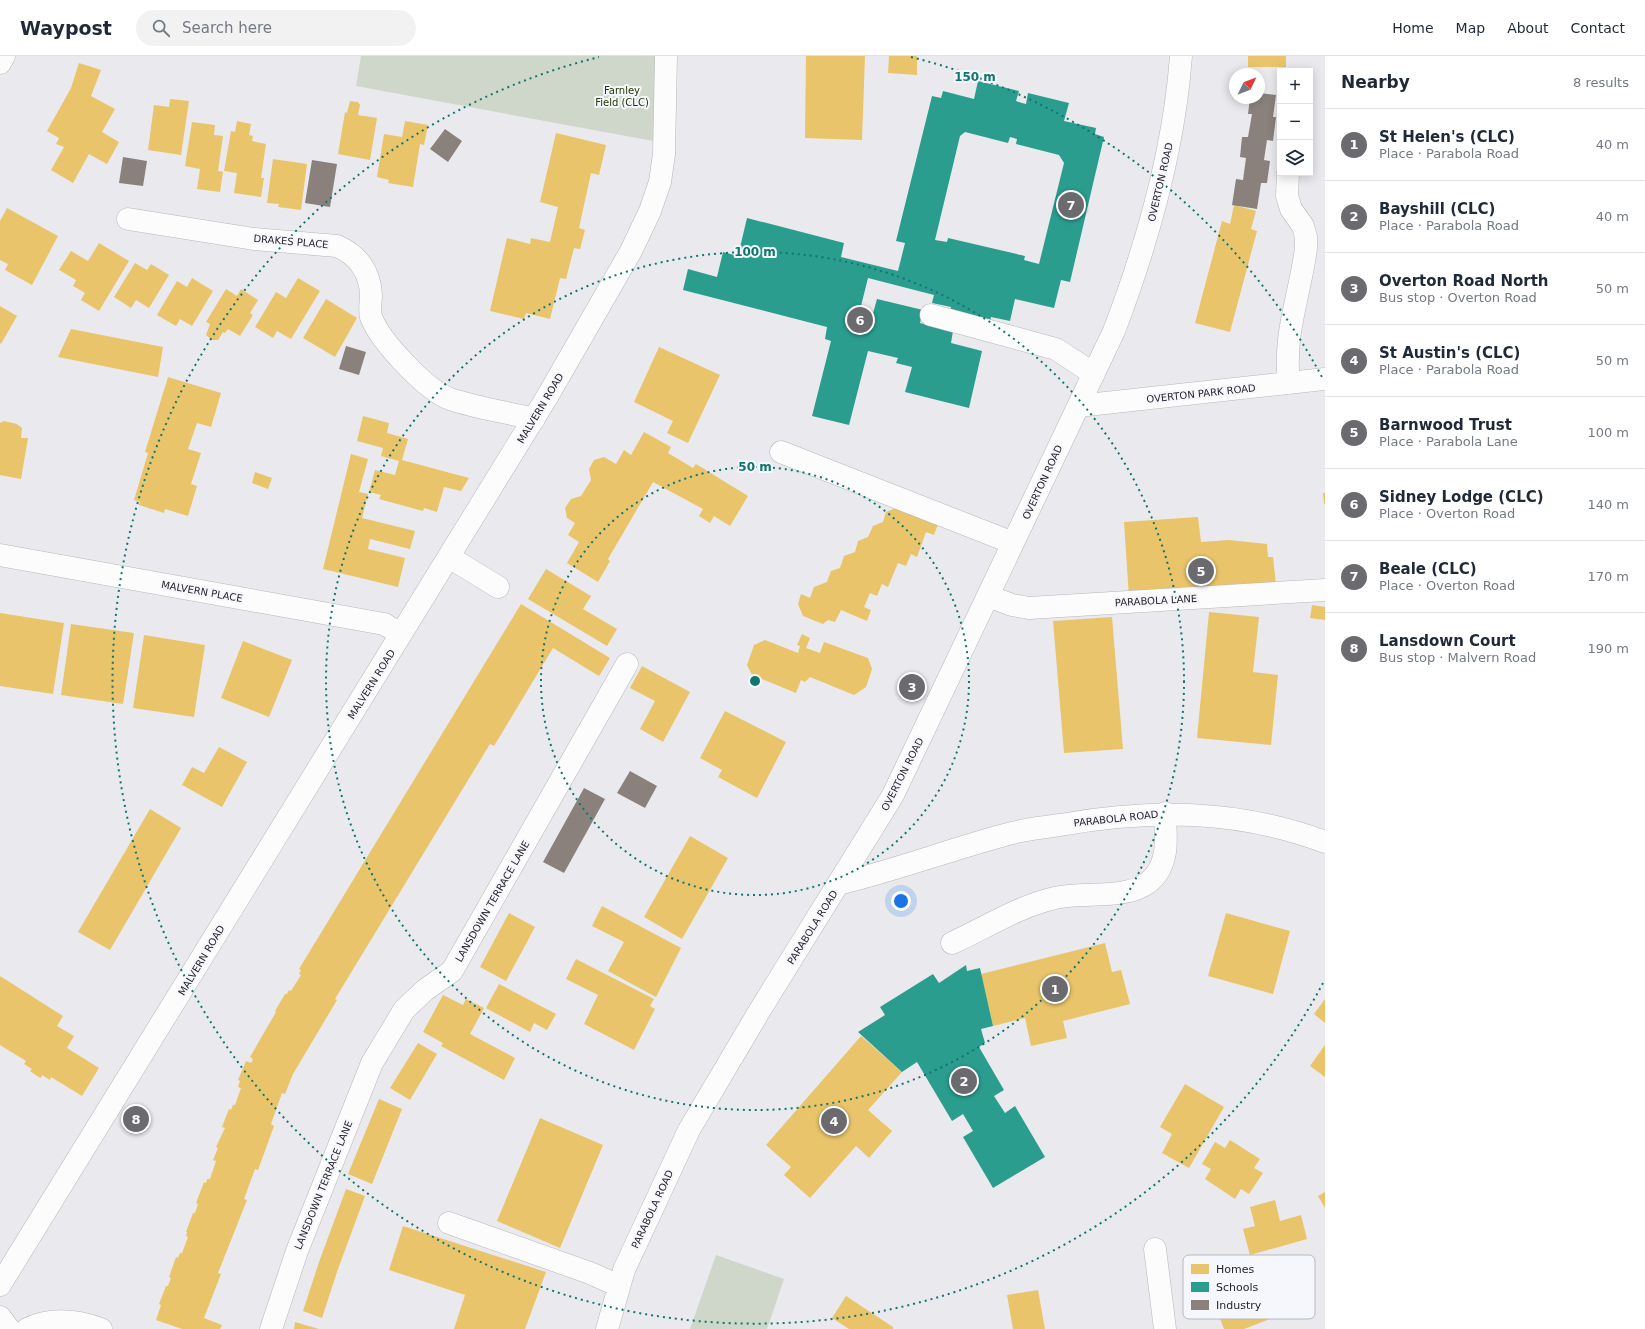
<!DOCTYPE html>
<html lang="en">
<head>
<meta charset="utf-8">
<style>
  body { margin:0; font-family:"DejaVu Sans",sans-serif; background:#f2f2f3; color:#1f2937 }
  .controls { position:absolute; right:12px; top:12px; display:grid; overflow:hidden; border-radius:0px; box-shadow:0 2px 10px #0003 }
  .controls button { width:36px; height:36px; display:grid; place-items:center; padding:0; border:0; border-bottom:1px solid #e0e1e3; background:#fff; color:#1f2937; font:20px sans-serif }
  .compass { position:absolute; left:1229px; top:12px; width:36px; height:36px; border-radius:50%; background:#fff; box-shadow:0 2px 10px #0003; rotate:47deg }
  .you { position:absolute; left:901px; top:845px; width:14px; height:14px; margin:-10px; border:3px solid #fff; border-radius:50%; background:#1a73e8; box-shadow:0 0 0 6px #1a73e833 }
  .badge { display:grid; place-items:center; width:26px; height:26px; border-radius:50%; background:#6b6b6f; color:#fff; font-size:13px; font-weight:700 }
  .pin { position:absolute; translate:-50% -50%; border:2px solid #fff; box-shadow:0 1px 4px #0006 }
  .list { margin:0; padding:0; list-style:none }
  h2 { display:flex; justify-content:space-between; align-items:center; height:52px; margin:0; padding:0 16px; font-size:17px }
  h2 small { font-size:13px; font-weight:400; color:#747a83 }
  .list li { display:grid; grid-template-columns:26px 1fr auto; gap:12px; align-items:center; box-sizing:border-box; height:72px; padding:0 16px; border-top:1px solid #e0e1e3 }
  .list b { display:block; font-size:15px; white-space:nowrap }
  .list p { margin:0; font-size:13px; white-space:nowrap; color:#747a83 }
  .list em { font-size:13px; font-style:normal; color:#747a83 }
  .icon { flex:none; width:22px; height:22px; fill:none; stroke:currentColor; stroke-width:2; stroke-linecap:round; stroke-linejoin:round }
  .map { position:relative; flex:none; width:1325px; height:1273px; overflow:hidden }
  header { display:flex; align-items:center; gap:24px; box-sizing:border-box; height:56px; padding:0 20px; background:#fff; border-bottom:1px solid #e0e1e3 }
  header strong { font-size:19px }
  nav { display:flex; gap:22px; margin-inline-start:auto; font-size:14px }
  .search { width:280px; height:36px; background:#f2f2f3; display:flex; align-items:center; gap:10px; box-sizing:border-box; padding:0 14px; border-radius:22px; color:#747a83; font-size:15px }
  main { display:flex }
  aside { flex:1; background:#fff }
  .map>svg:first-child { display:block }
</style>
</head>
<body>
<header>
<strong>Waypost</strong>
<div class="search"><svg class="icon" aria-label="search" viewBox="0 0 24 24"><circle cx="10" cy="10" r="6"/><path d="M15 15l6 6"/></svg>Search here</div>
<nav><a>Home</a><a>Map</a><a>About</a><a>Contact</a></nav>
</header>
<main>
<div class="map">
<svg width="1325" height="1273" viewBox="0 0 1325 1273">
  <rect width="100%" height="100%" fill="#eaeaee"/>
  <path fill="#ced7c9" d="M361,0H666L664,87L356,30Z
    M716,1199L784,1223L767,1273H690Z"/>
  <path fill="#e9c46a" d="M806,0H865L862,84L805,82Z
    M889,0H917V19L888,17Z
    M1248,0H1286V11H1248Z
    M79,7L101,14L91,40L115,53L102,76L119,86L107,108L89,98L73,127L51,114L64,91L56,88L59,82L47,75L71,32Z
    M170,43L189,45L181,99L148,94L154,49L169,51Z
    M350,45L358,46L360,49L358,59L377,62L370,104L338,98L345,56L347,57Z
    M237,65L251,68L249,79L253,80L252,85L266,88L261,122H264L261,141L234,137L237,117L224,115L231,75L235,76Z
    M405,65L428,69L424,89L420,88L413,131L388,127L389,124L377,121L384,78L402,81Z
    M192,66L215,69L214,79L223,80L218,115L223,116L220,136L197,133L200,113L185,110Z
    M556,77L606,89L599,119L591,117L579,172L585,174L580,193L574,192L566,223L560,222L550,263L526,257L524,263L490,255L507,182L530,188L531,182L550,186L558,151L540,146Z
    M273,103L307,108L301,154L278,151L279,148L267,147Z
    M1234,149L1256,155L1251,173L1257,175L1230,276L1195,267L1222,165L1230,168Z
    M7,152L58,180L32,229L5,214L8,208L0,204V165Z
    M99,187L129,205L99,255L81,244L85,237L73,230L76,224L59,214L71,195L88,205Z
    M135,207L147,214L151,208L169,219L149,252L136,244L131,252L114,241Z
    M192,222L213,235L192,270L180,263L176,270L157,259L177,225L187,231Z
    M298,222L320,235L291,283L277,275L273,282L255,271L276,236L286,242Z
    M226,233L237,240L241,233L258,244L250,257L253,259L240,280L228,273L225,277L223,276L218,284H212L206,279L210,268L206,266Z
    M326,243L357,262L335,301L303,282Z
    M0,250L17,260L1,288L0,287Z
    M71,273L163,291L158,321L58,301Z
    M659,291L720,319L688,387L667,377L673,365L634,346Z
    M168,321L221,337L211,371L197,367L188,393L201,397L191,428L197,430L188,460L165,453L164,457L139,449L140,446L134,444L148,397L145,396Z
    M363,360L389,367L387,377L408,383L402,404L469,422L461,435L444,431L437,456L424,452L423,455L379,443L381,439L369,436L375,414L395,419L399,405L381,400L383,392L357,385Z
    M4,365L17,368L22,372L21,382H28L21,423L0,419V367Z
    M644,376L671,391L668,397L693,412L696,408L748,440L730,470L714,460L710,467L699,460L703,453L653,426L608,503L610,505L598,526L567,507L579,486L568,479L575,467L567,462L565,452L571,443L581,440L591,424L589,413L594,404L604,401L616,408L624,394L631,399Z
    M351,398L368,403L359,436L368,438L362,462L415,475L410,493L370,483L368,493L405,502L398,531L323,513Z
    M255,416L272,422L268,433L252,427Z
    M1323,437H1325V448H1324Z
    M896,452L938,468L934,479L926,476L917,501L911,498L906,510L898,507L888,531L882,528L877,540L870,537L864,551L871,554L867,565L841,554L835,566L828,564L823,568L803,560L798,548L801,538L810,542L814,531L827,526L831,515L840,512L844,500L855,496L858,485L868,481L873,470L883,466L886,456Z
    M1198,461L1201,486L1229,484L1267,488L1268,501H1273L1276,529L1129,542L1124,466Z
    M546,513L591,540L583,553L617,573L607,590L528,543Z
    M521,548L610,602L599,620L553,592L494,690L490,688L335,943L337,944L293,1018L285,1038L282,1037L271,1068L274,1070L258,1114L255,1113L244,1143L247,1144L218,1217L221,1218L204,1262L222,1269L220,1273H182L156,1264L161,1249L159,1248L166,1230H168L171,1222L169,1221L176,1201L178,1202L180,1197H182L188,1181L186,1180L187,1176H186L193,1157H195L198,1148L196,1147L204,1126L206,1127L207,1123H210L216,1105L213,1104L218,1092L216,1091L225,1072L222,1071L229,1053L231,1054L233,1049H235L241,1032L238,1031L240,1025L238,1024L246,1005L251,1007L253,1003L250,1001L276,956L275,955L285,938H287L289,934L291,935L301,919L299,918L301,914L299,913Z
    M1312,549L1325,551V564L1310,562Z
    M1209,556L1259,561L1253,616L1278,619L1271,689L1197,682Z
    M0,557L64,567L53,638L0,630Z
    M1112,561L1123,693L1064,697L1053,565Z
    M71,568L134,577L123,648L61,639Z
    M802,578L810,582L806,592L820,597L824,586L868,602L872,613L866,631L854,639L810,621L805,626L801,624L796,637L752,619L747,609L754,589L765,584L798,597L800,590L797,589Z
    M144,579L205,589L194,661L133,652Z
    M243,585L292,604L269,661L221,642Z
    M642,610L690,636L663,686L640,673L655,645L630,632Z
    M725,655L786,686L757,742L718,721L722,714L700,702Z
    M219,691L247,706L222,751L182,729L192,711L204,717Z
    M150,753L181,772L110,894L78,876Z
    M690,780L728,802L682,883L644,861Z
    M602,850L681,892L656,941L608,915L624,886L592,870Z
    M509,857L535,871L506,925L480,911Z
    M1226,857L1290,875L1273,938L1208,920Z
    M1105,887L1112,916L1121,914L1130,948L1063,965L1067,982L1031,990L1025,962L993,970L981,918Z
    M576,903L654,943L650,950L655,953L634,994L584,968L598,939L566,923Z
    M0,920L63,960L57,970L74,980L67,992L99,1012L82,1040L51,1021L50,1024L42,1019L41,1022L37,1020L30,1015L32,1013L24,1008L26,1005L0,989Z
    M499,928L556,958L547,974L534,967L530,976L486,952Z
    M443,939L463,949L466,943L484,952L470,978L515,1002L504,1024L441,990L443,987L423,976Z
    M1325,943V967L1314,958Z
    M861,980L902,1016L868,1054L892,1075L869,1102L856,1090L810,1142L784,1119L791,1111L766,1089Z
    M418,987L437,998L410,1044L390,1032Z
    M1325,989V1021L1310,1010Z
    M1185,1028L1224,1051L1189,1112L1162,1097L1172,1078L1160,1071Z
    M379,1043L402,1053L372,1128L348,1118Z
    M540,1062L603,1089L560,1192L497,1165Z
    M1230,1084L1260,1103L1254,1112L1263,1117L1249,1138L1241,1133L1235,1143L1205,1123L1211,1113L1202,1108L1215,1086L1225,1092Z
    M346,1133L365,1140L338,1213L322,1262L303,1255L319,1206Z
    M1325,1136V1152L1318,1140Z
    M1275,1144L1280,1165L1301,1159L1307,1183L1250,1199L1243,1173L1255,1170L1250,1151Z
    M403,1170L546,1216L525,1273H454L465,1239L389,1214Z
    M1278,1213L1294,1254L1244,1273H1224L1211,1239Z
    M1038,1234L1045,1273H1013L1007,1239Z
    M846,1240L893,1271V1273H849L832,1262Z
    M295,1266L319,1273H294Z"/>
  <path fill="#2a9d8f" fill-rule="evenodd" d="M978,25L1019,35L1016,45L1022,47L1026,48L1028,37L1069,47L1064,65L1096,72L1095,78L1104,81L1070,226L1061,224L1054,252L1015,243L1010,265L991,261L990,266L950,257L951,251L932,247L934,239L868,222L859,258L872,261L877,243L923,254L920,267L953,275L951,287L982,295L969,352L905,336L912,311L896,307L898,302L868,295L849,369L812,360L831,285L825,283L827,271L683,234L688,213L717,221L723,196L738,200L747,162L844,187L841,201L898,215L905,187L896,185L932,40L941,42L943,35L974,43ZM965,76L1008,87L1010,81L1017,83L1016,88L1059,99L1064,107L1039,208L1024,204L1025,200L948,182L947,186L935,184L960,80Z
    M966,909L967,915L980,912L993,970L981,973L985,987L979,991L1004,1034L994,1040L1005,1057L1015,1050L1045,1101L993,1132L963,1081L973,1075L963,1058L952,1065L917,1006L902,1016L858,976L885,959L880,951L933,918L939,927Z"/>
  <path fill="#8a817c" d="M1259,37L1276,39L1273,61H1276L1273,85L1267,84L1264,104L1270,105L1267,127H1261L1257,153L1232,149L1236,123L1243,124L1246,102L1240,101L1242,81H1248L1252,58H1248L1250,42H1259Z
    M445,73L462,85L448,106L430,93Z
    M123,101L147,105L143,130L119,127Z
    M312,104L337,108L330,151L305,147Z
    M346,290L366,296L359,319L339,313Z
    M630,715L657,730L645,752L617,737Z
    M584,732L605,743L564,817L543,806Z"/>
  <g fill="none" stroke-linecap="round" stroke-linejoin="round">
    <g stroke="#b7b7bb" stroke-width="23">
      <path id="minor" d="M0,7L4,0
        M1288,117L1287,140L1291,153L1303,170L1306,181V192C1300,240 1283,277 1289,327
        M128,163L254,183L337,190C358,199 370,216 371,239C371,247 369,253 371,261C380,285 426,334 450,343C477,352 506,356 534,363
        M931,259L1056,293L1094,318
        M1078,350L1325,323
        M781,396L1013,487
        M0,499L384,568L401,578
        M449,501L498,531
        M988,540L1012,549L1029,552L1325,534
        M838,828L893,739L1114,275C1148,186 1174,95 1181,0
        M952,887C985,872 1019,850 1055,842C1094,833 1156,852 1165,796C1167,784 1165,770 1165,757
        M449,1167L590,1217L619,1230
        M1155,1193L1165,1273
        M0,1229L547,341L631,195L650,155L660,126L664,98L666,0
        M0,1261L9,1273
        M27,1273C51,1261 76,1264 101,1273
        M271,1273L297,1195L372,1007L404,954L425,934L452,915L627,608
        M607,1273L624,1214L689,1074L760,954L838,828C897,814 954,792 1012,777C1028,773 1044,771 1060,769C1151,753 1237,753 1325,786"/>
    </g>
    <use href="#minor" stroke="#fcfcfc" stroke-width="22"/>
  </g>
  <g fill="none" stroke="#0f766e" stroke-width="2" stroke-dasharray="2 4">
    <circle cx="755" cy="625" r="214"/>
    <circle cx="755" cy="625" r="429"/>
    <path d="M1323 927A643 643 0 1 1 599 1M911 1A643 643 0 0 1 1323 323"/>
  </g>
  <g text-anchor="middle" stroke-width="4" stroke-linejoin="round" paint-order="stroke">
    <g font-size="10" fill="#213803" stroke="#f6f6fd">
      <text x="622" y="38">Farnley<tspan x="622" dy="12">Field (CLC)</tspan></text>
    </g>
    <g font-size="10" fill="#27272a" stroke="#f6f6fd">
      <text transform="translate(1160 126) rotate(-77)" y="4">OVERTON ROAD</text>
      <text transform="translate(291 185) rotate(5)" y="4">DRAKES PLACE</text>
      <text transform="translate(1201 337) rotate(-6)" y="4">OVERTON PARK ROAD</text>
      <text transform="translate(540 352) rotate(-59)" y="4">MALVERN ROAD</text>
      <text transform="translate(1042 426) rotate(-65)" y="4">OVERTON ROAD</text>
      <text transform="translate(202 535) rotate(10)" y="4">MALVERN PLACE</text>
      <text transform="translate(1156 544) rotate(-3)" y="4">PARABOLA LANE</text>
      <text transform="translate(371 628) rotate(-58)" y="4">MALVERN ROAD</text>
      <text transform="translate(902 718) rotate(-63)" y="4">OVERTON ROAD</text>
      <text transform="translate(1116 762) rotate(-6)" y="4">PARABOLA ROAD</text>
      <text transform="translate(492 845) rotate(-60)" y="4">LANSDOWN TERRACE LANE</text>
      <text transform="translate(812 871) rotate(-58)" y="4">PARABOLA ROAD</text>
      <text transform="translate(201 904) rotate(-59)" y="4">MALVERN ROAD</text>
      <text transform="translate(323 1129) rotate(-68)" y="4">LANSDOWN TERRACE LANE</text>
      <text transform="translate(652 1153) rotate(-65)" y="4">PARABOLA ROAD</text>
    </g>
  </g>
  <rect x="1183" y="1199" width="132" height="64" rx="6" fill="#f6f6fd" stroke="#b8b8be" stroke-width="1"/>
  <rect x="1191" y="1208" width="18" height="10" fill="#e9c46a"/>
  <rect x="1191" y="1226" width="18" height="10" fill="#2a9d8f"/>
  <rect x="1191" y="1244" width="18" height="10" fill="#8a817c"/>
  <g font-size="11" fill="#27272a">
    <text x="1216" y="1217">Homes</text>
    <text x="1216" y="1235">Schools</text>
    <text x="1216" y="1253">Industry</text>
  </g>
  <circle cx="755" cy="625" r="6" fill="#0f766e" stroke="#f6f6fd" stroke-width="2"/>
  <g font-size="12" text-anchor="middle" font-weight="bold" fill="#0f766e" stroke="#f6f6fd" stroke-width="4" stroke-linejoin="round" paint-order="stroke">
    <text x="975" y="25">150 m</text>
    <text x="755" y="200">100 m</text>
    <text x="755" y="415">50 m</text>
  </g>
</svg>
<div class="controls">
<button>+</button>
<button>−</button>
<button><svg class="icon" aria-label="layers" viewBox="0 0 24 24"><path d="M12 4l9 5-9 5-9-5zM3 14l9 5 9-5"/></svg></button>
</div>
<svg class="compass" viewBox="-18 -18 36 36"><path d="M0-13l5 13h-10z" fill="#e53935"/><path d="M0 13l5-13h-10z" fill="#747a83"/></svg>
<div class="you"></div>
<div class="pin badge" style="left:1055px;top:933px">1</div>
<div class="pin badge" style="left:964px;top:1025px">2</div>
<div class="pin badge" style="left:912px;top:631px">3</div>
<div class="pin badge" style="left:834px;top:1065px">4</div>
<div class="pin badge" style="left:1201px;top:515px">5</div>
<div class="pin badge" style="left:860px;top:264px">6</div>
<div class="pin badge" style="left:1071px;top:149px">7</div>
<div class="pin badge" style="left:136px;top:1063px">8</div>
</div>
<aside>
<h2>Nearby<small>8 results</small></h2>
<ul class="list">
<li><span class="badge">1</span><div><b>St Helen's (CLC)</b><p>Place · Parabola Road</p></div><em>40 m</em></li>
<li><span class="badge">2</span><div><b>Bayshill (CLC)</b><p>Place · Parabola Road</p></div><em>40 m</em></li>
<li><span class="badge">3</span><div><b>Overton Road North</b><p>Bus stop · Overton Road</p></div><em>50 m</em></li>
<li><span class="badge">4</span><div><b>St Austin's (CLC)</b><p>Place · Parabola Road</p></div><em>50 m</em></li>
<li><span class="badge">5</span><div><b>Barnwood Trust</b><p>Place · Parabola Lane</p></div><em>100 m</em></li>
<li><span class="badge">6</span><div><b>Sidney Lodge (CLC)</b><p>Place · Overton Road</p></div><em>140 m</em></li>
<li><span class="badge">7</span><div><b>Beale (CLC)</b><p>Place · Overton Road</p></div><em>170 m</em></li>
<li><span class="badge">8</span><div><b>Lansdown Court</b><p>Bus stop · Malvern Road</p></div><em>190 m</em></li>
</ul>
</aside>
</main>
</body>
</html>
